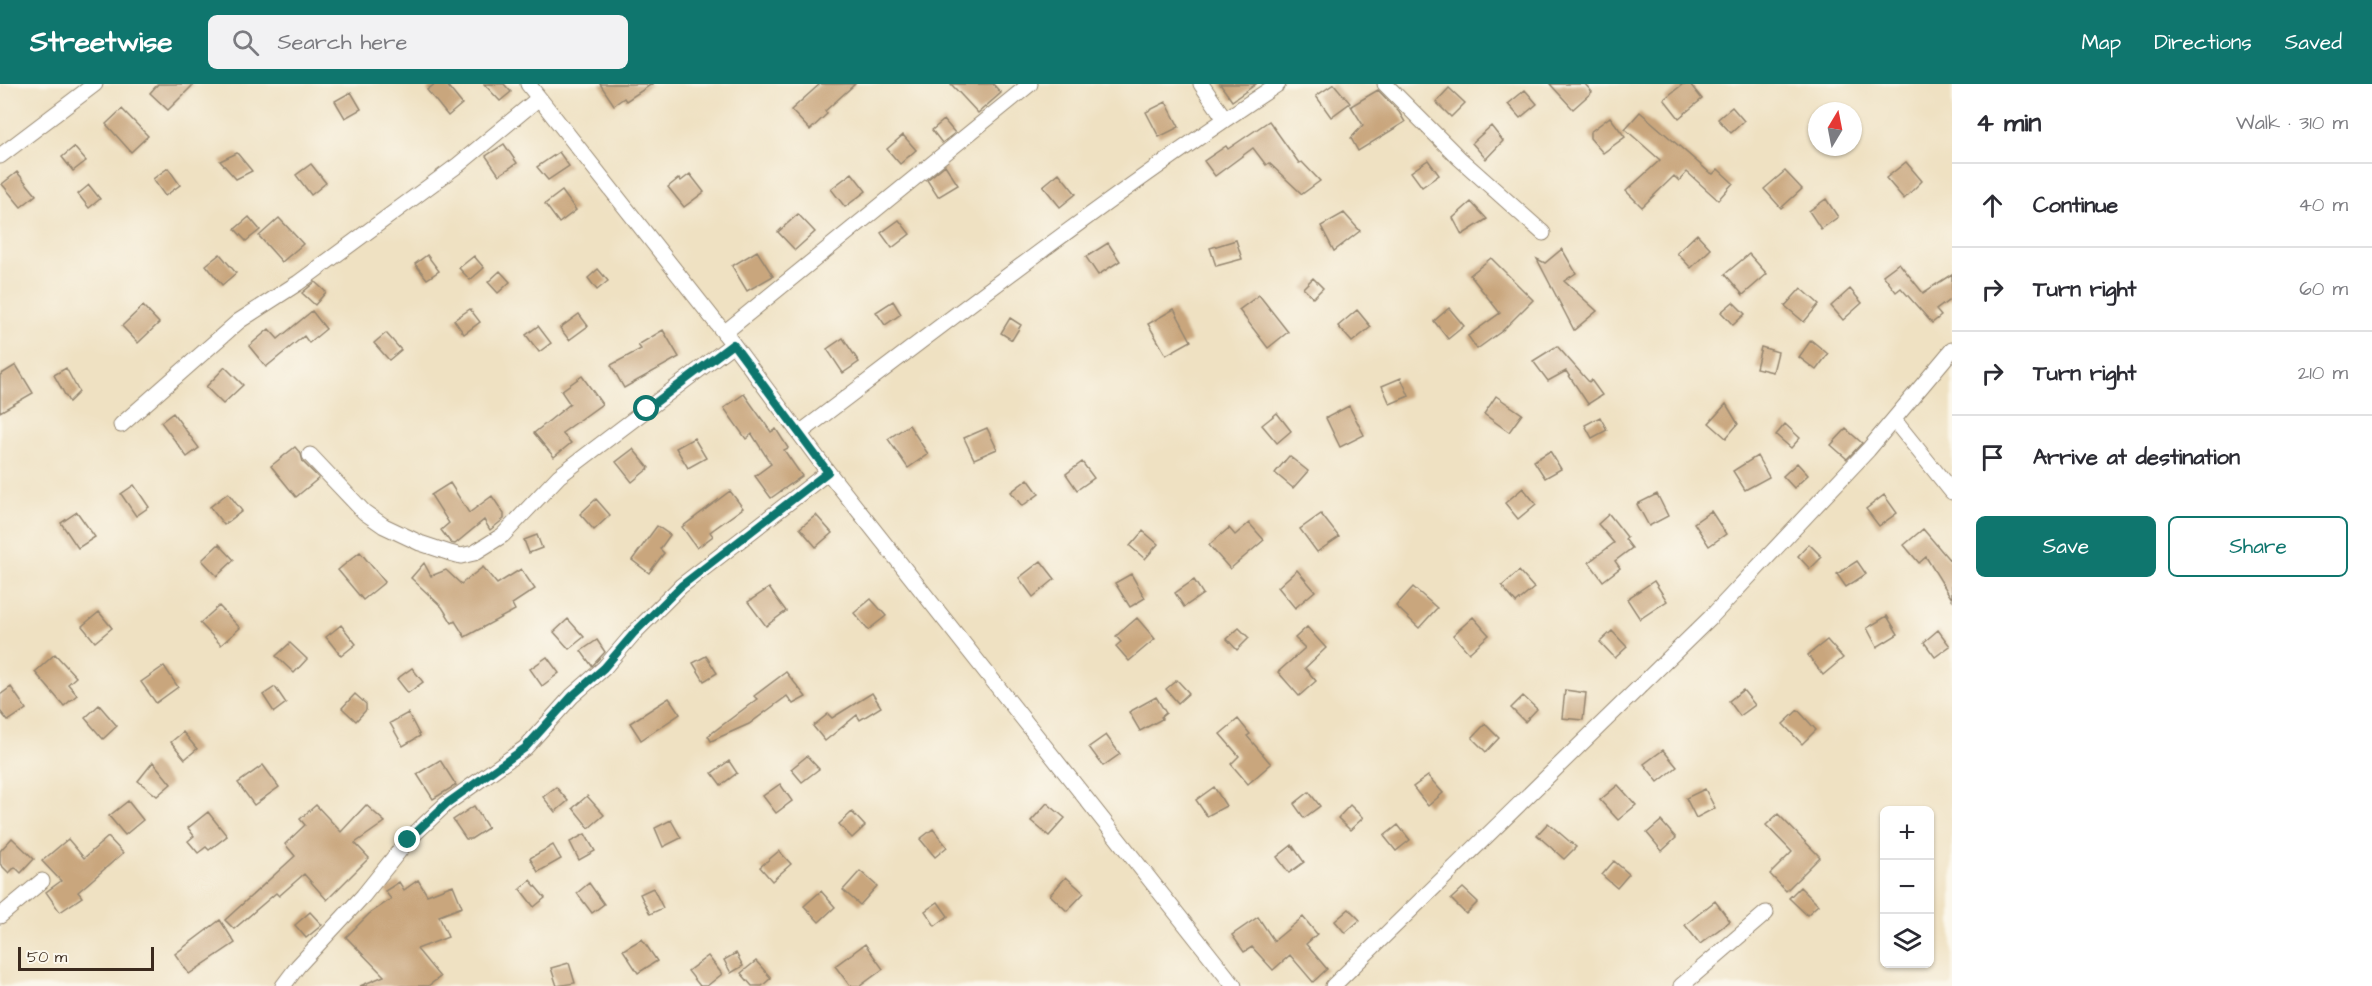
<!DOCTYPE html>
<html lang="en">
<head>
<meta charset="utf-8">
<style>
  body { margin:0; font-family:"Architects Daughter",sans-serif; background:#f2f2f3; color:#2b2b33 }
  .controls { position:absolute; right:18px; bottom:18px; display:grid; overflow:hidden; border-radius:9px; box-shadow:0 2px 4px #0004 }
  .controls button { width:54px; height:54px; display:grid; place-items:center; padding:0; border:0; border-bottom:2px solid #e1e1e2; background:#fff; color:#2b2b33; font:30px sans-serif }
  .compass { position:absolute; left:1808px; top:18px; width:54px; height:54px; border-radius:50%; background:#fff; box-shadow:0 2px 4px #0004; rotate:10deg }
  .scale { position:absolute; left:18px; bottom:15px; width:136px; box-sizing:border-box; padding-left:6px; border:3px solid #3b2a1e; border-top:0; font-size:16px; line-height:21px; white-space:nowrap; color:#3b2a1e; -webkit-text-stroke:4px #fbf7ec; paint-order:stroke }
  .stop { position:absolute; width:18px; height:18px; margin:-14px; border:4px solid #0f766e; border-radius:50%; background:#fff }
  .stop.end { background:#0f766e; border-color:#fff; box-shadow:0 2px 6px #0008 }
  .list { margin:0; padding:0; list-style:none }
  h2 { display:flex; justify-content:space-between; align-items:center; height:78px; margin:0; padding:0 24px; font-size:26px }
  h2 small { font-size:20px; font-weight:400; color:#7c7c81 }
  .list li { display:grid; grid-template-columns:39px 1fr auto; gap:18px; align-items:center; box-sizing:border-box; height:84px; padding:0 24px; border-top:2px solid #e1e1e2 }
  .list b { display:block; font-size:22px; white-space:nowrap }
  .list em { font-size:20px; font-style:normal; color:#7c7c81 }
  .actions { display:flex; gap:12px; padding:18px 24px }
  .actions a { flex:1; padding:14px 0; border:2px solid #0f766e; border-radius:9px; text-align:center; font-size:21px; color:#0f766e }
  .actions .main { background:#0f766e; color:#fff }
  .icon { flex:none; width:33px; height:33px; fill:none; stroke:currentColor; stroke-width:2; stroke-linecap:round; stroke-linejoin:round }
  .map { position:relative; flex:none; width:1952px; height:902px; overflow:hidden }
  header { display:flex; align-items:center; gap:36px; box-sizing:border-box; height:84px; padding:0 30px; background:#0f766e; color:#fff }
  header strong { font-size:28px }
  nav { display:flex; gap:33px; margin-inline-start:auto; font-size:21px }
  .search { width:420px; height:54px; background:#f2f2f3; display:flex; align-items:center; gap:15px; box-sizing:border-box; padding:0 21px; border-radius:9px; color:#7c7c81; font-size:22px }
  main { display:flex }
  aside { flex:1; background:#fff }
  .map>svg:first-child { display:block }
</style>
</head>
<body>
<header>
<strong>Streetwise</strong>
<div class="search"><svg class="icon" aria-label="search" viewBox="0 0 24 24"><circle cx="10" cy="10" r="6"/><path d="M15 15l6 6"/></svg>Search here</div>
<nav><a>Map</a><a>Directions</a><a>Saved</a></nav>
</header>
<main>
<div class="map">
<svg width="1952" height="902" viewBox="0 0 1952 902">
  <rect width="100%" height="100%" fill="#fbf7ec"/>
  <filter id="ink" filterUnits="userSpaceOnUse"><feTurbulence type="fractalNoise" baseFrequency=".0167" numOctaves="2"/><feDisplacementMap in="SourceGraphic" scale="12" xChannelSelector="R" yChannelSelector="G"/><feConvolveMatrix kernelMatrix="1 2 1 2 8 2 1 2 1" color-interpolation-filters="sRGB"/></filter>
  <filter id="wash" filterUnits="userSpaceOnUse"><feTurbulence type="fractalNoise" baseFrequency=".008" numOctaves="4" result="noise"/><feDisplacementMap in="SourceGraphic" scale="24" xChannelSelector="R" yChannelSelector="G"/><feGaussianBlur stdDeviation="1.35" result="paint"/><feColorMatrix in="noise" values="0 0 0 0 0 0 0 0 0 0 0 0 0 0 0 0 0 1.4 0 .05"/><feComposite in="paint" operator="in"/></filter>
  <g filter="url(#wash)">
    <rect width="100%" height="100%" fill="#efe1c2"/>
    <g id="blocks">
      <path fill="#c9a67d" d="M158,0H194L168,26L150,9Z
        M435,0H446L462,20L448,32L427,6Z
        M484,0H504L511,8L500,17Z
        M600,0H652L626,17L624,14L614,21Z
        M820,0H855L825,27L827,30L810,46L791,26Z
        M951,0H993L1001,9L978,29Z
        M1220,0H1256L1232,17Z
        M1334,0L1350,19L1331,33L1316,12Z
        M1550,0H1585L1592,8L1573,25Z
        M1683,0H1690L1702,15L1679,34L1664,15Z
        M1449,4L1465,19L1451,33L1436,18Z
        M1378,6L1399,28L1405,38L1358,67L1351,54L1363,41L1351,22Z
        M1525,6L1537,20L1520,34L1508,20Z
        M351,8L361,25L345,34L335,17Z
        M1166,18L1179,43L1159,53L1146,28Z
        M1732,23L1744,37L1731,49L1718,35Z
        M122,25L148,52L131,68L106,40Z
        M1640,28L1709,88L1713,90L1718,85L1733,99L1718,116L1687,88L1679,97L1674,92L1642,123L1626,107L1660,76L1625,45Z
        M1610,33L1625,53L1603,69L1590,54V48Z
        M944,36L955,49L942,59L932,46Z
        M1269,37L1299,79L1302,78L1320,97L1302,110L1269,79L1266,81L1253,64L1215,92L1204,77L1226,62L1228,65Z
        M1491,42L1503,57L1486,75L1472,59Z
        M903,51L916,66L900,80L887,65Z
        M504,60L517,79L499,91L486,72Z
        M74,63L86,77L73,87L62,73Z
        M559,68L569,82L548,96L537,83Z
        M237,69L252,87L236,95L220,77Z
        M1428,76L1439,91L1422,103L1411,88Z
        M1906,78L1922,97L1904,115L1886,94Z
        M311,80L326,99L311,111L296,91Z
        M945,81L958,101L938,113L927,96Z
        M168,84L180,101L165,112L153,95Z
        M1785,87L1802,105L1781,124L1764,105Z
        M17,88L36,111L21,123L2,100Z
        M852,89L866,107L845,123L831,105Z
        M1059,89L1076,110L1060,123L1043,102Z
        M690,90L704,108L684,123L668,103L679,94L681,97Z
        M89,101L100,115L89,124L78,110Z
        M562,107L576,126L559,139L545,120Z
        M1826,115L1838,133L1821,145L1809,127Z
        M1471,118L1487,135L1462,151L1453,134Z
        M1344,129L1360,147L1334,167L1321,142Z
        M798,130L815,148L795,166L778,148Z
        M249,133L260,146L246,157L235,145Z
        M279,134L303,160L282,178L259,152Z
        M899,136L910,150L892,164L881,149Z
        M1697,150L1711,165L1691,184L1677,169Z
        M1236,156L1242,175L1216,182L1210,164Z
        M1108,159L1120,177L1098,191L1086,173Z
        M1562,165L1576,189L1564,197L1597,227L1574,246L1537,175L1545,179Z
        M757,167L773,192L747,207L732,182Z
        M220,170L236,189L222,201L206,181Z
        M1749,170L1767,190L1743,211L1725,190Z
        M427,171L439,187L427,195L415,180Z
        M474,172L484,184L470,196L459,184Z
        M1491,174L1533,216L1502,247L1477,265L1468,252L1500,229L1470,191Z
        M1899,179L1923,209L1952,190V214L1936,226L1941,232L1932,239L1901,204L1896,208L1883,191Z
        M598,185L608,197L597,206L588,194Z
        M500,187L510,198L498,209L488,198Z
        M1313,194L1323,204L1313,214L1303,204Z
        M315,198L326,208L315,221L302,209Z
        M1801,204L1819,220L1804,238L1785,222Z
        M1850,205L1862,219L1843,236L1831,222Z
        M1259,211L1288,248L1268,264L1239,226Z
        M893,217L901,230L885,241L876,228Z
        M1733,218L1745,230L1733,241L1721,228Z
        M143,222L159,239L138,259L122,242Z
        M1449,224L1464,242L1448,255L1434,237Z
        M470,225L480,238L464,250L454,236Z
        M1174,225L1191,257L1166,271L1148,240Z
        M1357,226L1371,243L1352,258L1338,242Z
        M312,227L326,245L309,259L304,252L266,283L249,262L269,245L278,255Z
        M579,230L588,242L569,256L560,244Z
        M1010,234L1021,241L1012,256L1001,249Z
        M538,242L551,259L539,268L526,251Z
        M663,246L679,273L624,304L611,281L641,265L638,261Z
        M386,249L401,266L389,276L374,259Z
        M843,254L859,278L843,289L827,265Z
        M1811,256L1828,270L1816,286L1799,273Z
        M1557,262L1589,298L1591,296L1602,311L1588,320L1566,287L1548,297L1533,277Z
        M1761,263L1778,268L1773,288L1756,284Z
        M16,281L33,309L0,328V291Z
        M225,283L243,301L223,320L206,303Z
        M66,284L79,308L69,318L54,291Z
        M582,292L602,320L562,349L571,359L554,373L534,349L570,320L561,307Z
        M1401,294L1409,312L1390,320L1382,302Z
        M744,310L771,348L776,345L788,364L784,366L802,392L771,414L755,392L771,380L752,350L746,355L724,324Z
        M1496,312L1522,330L1509,348L1484,330Z
        M1726,320L1738,340L1726,354L1709,339Z
        M1349,322L1364,351L1340,363L1326,334Z
        M173,329L199,364L187,373L161,338Z
        M1277,329L1291,347L1277,359L1262,341Z
        M1600,333L1607,346L1592,354L1585,341Z
        M1785,340L1800,354L1791,364L1776,351Z
        M909,341L928,370L908,384L888,355Z
        M987,344L997,365L974,375L964,354Z
        M1846,345L1862,359L1847,375L1831,361Z
        M694,354L706,374L688,384L676,364Z
        M295,363L301,370L303,378L319,394L296,413L271,382Z
        M633,365L649,384L632,398L616,378Z
        M1550,367L1561,385L1545,394L1534,377Z
        M1289,372L1308,387L1293,404L1275,389Z
        M1757,372L1769,393L1745,406L1733,387Z
        M1082,378L1094,394L1077,406L1066,390Z
        M1797,379L1808,391L1794,404L1783,392Z
        M1028,395L1039,410L1022,422L1011,408Z
        M450,399L469,429L492,412L504,430V435L490,446L484,436L455,460L451,459L441,446L449,439L431,411Z
        M134,401L149,423L136,432L121,410Z
        M1523,404L1536,420L1518,435L1505,419Z
        M730,407L743,424L710,448L713,452L697,464L682,443Z
        M228,409L242,427L224,441L210,423Z
        M1657,410L1668,432L1649,442L1637,420Z
        M1884,411L1897,429L1879,442L1866,425Z
        M596,415L610,431L594,446L580,430Z
        M1711,427L1726,450L1709,462L1694,439Z
        M77,428L95,453L78,464L61,439Z
        M1321,430L1339,453L1317,468L1300,445Z
        M1609,430L1627,453L1625,455L1632,464L1615,477L1620,484L1603,497L1589,478L1614,459L1598,440Z
        M816,431L832,449L816,463L800,444Z
        M1249,439L1264,456L1230,485L1209,461L1229,444L1235,451Z
        M657,442L670,451L660,465L664,469L649,489L632,476Z
        M1923,445L1952,479V515L1926,473L1919,479L1904,461Z
        M1143,447L1158,460L1145,475L1130,462Z
        M537,451L542,464L529,469L524,456Z
        M219,460L234,476L217,492L202,476Z
        M1809,460L1822,473L1810,485L1798,472Z
        M360,468L385,498L363,516L338,486Z
        M1041,477L1055,495L1033,513L1019,494Z
        M1857,477L1866,490L1846,503L1837,490Z
        M424,479L431,492L446,486L461,500L483,483L497,500L521,485L535,505L512,520L515,526L465,553L455,537L452,539L442,523L411,494Z
        M1297,486L1315,507L1295,524L1278,503Z
        M1519,487L1534,504L1516,519L1502,502Z
        M1131,490L1145,514L1130,523L1115,499Z
        M1194,496L1203,510L1184,523L1175,509Z
        M1654,497L1667,517L1640,535L1627,515Z
        M1413,503L1437,524L1419,544L1396,522Z
        M769,504L786,527L766,542L748,518Z
        M871,515L886,532L868,546L854,529Z
        M219,522L240,544L221,561L200,539Z
        M99,528L112,544L95,558L82,542Z
        M1887,532L1898,550L1877,563L1867,544Z
        M1473,533L1489,551L1469,569L1453,551Z
        M1137,534L1155,555L1129,577L1116,562L1121,558L1116,552Z
        M568,535L584,553L569,565L554,548Z
        M341,541L356,560L341,572L326,553Z
        M1307,543L1326,564L1305,584L1316,597L1299,612L1278,588L1305,564L1295,554Z
        M1239,544L1249,554L1237,566L1227,555Z
        M1938,546L1950,562L1935,573L1924,558Z
        M1612,547L1627,563L1615,574L1600,558Z
        M597,556L605,568L592,582L581,567Z
        M1827,556L1843,574L1823,591L1808,571Z
        M290,559L307,575L294,589L276,572Z
        M55,570L76,593L68,600L77,611L64,622L35,588Z
        M706,572L717,589L704,597L693,579Z
        M547,573L559,589L542,602L530,585Z
        M164,582L178,603L156,619L141,598Z
        M412,584L423,598L408,609L397,595Z
        M786,588L806,613L793,620L787,612L749,640L711,657L708,652L757,615L754,612Z
        M1177,596L1189,609L1178,619L1166,605Z
        M11,603L26,625L8,637L0,627V611Z
        M275,603L286,619L274,628L263,611Z
        M1565,606L1586,609L1583,636L1562,634Z
        M1743,606L1755,621L1740,632L1729,617Z
        M872,609L881,623L860,636L857,631L825,657L813,642L828,630L832,634Z
        M355,610L366,620V626L356,637L342,624Z
        M1523,612L1537,625L1525,638L1511,624Z
        M1156,613L1166,629L1161,633L1162,635L1140,647L1129,628Z
        M669,614L680,630L641,656L630,639Z
        M99,621L117,642L103,655L85,634Z
        M1798,626L1816,646L1802,660L1783,640Z
        M408,629L420,652L403,662L390,639Z
        M1238,635L1250,650L1247,652L1271,680L1248,700L1231,680L1239,672L1220,650Z
        M1485,640L1499,654L1486,668L1472,654Z
        M183,648L197,665L185,675L171,658Z
        M1106,651L1120,670L1103,682L1089,663Z
        M1663,666L1677,683L1658,698L1644,680Z
        M807,672L819,685L802,698L791,685Z
        M440,676L456,701L433,715L417,690Z
        M729,677L737,689L721,701L712,689Z
        M153,678L171,700L157,712L138,697Z
        M263,681L279,703L254,721L238,699Z
        M1428,692L1443,709L1428,722L1413,703Z
        M780,700L792,717L776,729L763,712Z
        M1618,701L1636,721L1618,736L1600,716Z
        M556,703L568,717L555,728L543,713Z
        M1214,703L1226,722L1207,732L1196,716Z
        M1705,705L1715,724L1696,734L1686,714Z
        M1309,708L1320,722L1304,734L1294,720Z
        M587,712L604,731L589,744L573,724Z
        M128,717L143,736L125,751L109,732Z
        M1047,719L1065,734L1049,752L1031,737Z
        M316,721L341,748L366,721L385,738L355,759L369,774L327,816L304,790L279,812L276,809L234,845L225,836L295,772L285,760L305,741L300,735Z
        M1350,721L1363,734L1350,746L1338,734Z
        M474,722L488,744L471,755H466L453,736Z
        M208,728L227,752L209,766L206,763L198,769L188,757L194,752L188,744Z
        M852,728L865,742L852,754L839,740Z
        M1778,730L1820,773L1786,807L1770,790L1792,768L1766,741Z
        M671,736L681,754L663,763L655,744Z
        M1661,737L1676,754L1662,767L1647,749Z
        M1548,739L1576,763L1564,775L1537,751Z
        M1398,741L1410,756L1396,767L1384,752Z
        M933,745L947,763L935,773L920,755Z
        M585,750L595,767L579,776L570,758Z
        M108,753L123,769L78,808L82,813L60,828L46,808L61,797L42,777L68,755L84,774Z
        M12,754L34,775L21,789L15,783L9,789L0,780V767Z
        M553,761L561,775L538,788L530,774Z
        M1292,761L1304,778L1289,789L1277,773Z
        M779,767L791,780L772,797L760,783Z
        M1614,777L1629,790L1617,804L1602,791Z
        M860,787L877,802L860,821L843,806Z
        M1066,793L1084,809L1067,827L1050,811Z
        M418,796L427,811L453,801L462,823L439,832L448,853L417,865L440,893L428,902H360L384,892L346,853L369,830L391,815L385,807L399,798L404,806Z
        M530,796L545,814L534,823L520,805Z
        M589,799L604,820L592,829L577,809Z
        M1800,803L1818,821L1807,831L1789,814Z
        M653,804L663,824L650,830L640,810Z
        M1463,804L1478,818L1466,830L1451,815Z
        M821,807L835,823L819,838L804,822Z
        M1715,817L1730,837L1700,860L1685,841Z
        M938,818L948,832L935,842L925,827Z
        M1349,825L1360,836L1345,849L1335,837Z
        M310,828L322,841L306,854L295,841Z
        M1258,833L1274,857L1303,833L1317,850L1306,860L1327,885L1313,898L1290,871L1273,886L1252,863L1244,868L1232,851Z
        M220,836L235,859L189,890L175,870Z
        M642,855L657,877L638,889L623,866Z
        M865,860L883,885L860,902H850L835,882Z
        M736,869L743,882L731,889L724,876Z
        M708,872L722,890L707,902H700L688,887Z
        M756,877L771,894L762,902H752L741,889Z
        M569,879L575,899L557,902L551,884Z"/>
    </g>
  </g>
  <g filter="url(#ink)">
    <use href="#blocks" fill-opacity="0" stroke="#958670" stroke-width="1.5"/>
    <g fill="none" stroke-linecap="round" stroke-linejoin="round">
      <g stroke="#958670" stroke-width="17">
        <path id="minor" d="M528,0L733,260L828,388L1234,902
          M1201,0L1225,35
          M1385,0L1459,74L1543,149
          M0,72L95,0
          M724,249L1030,0
          M1894,336L1952,408
          M121,341L239,237L298,199L458,81L539,14
          M800,349C957,230 1113,109 1278,0
          M310,371L364,428L384,442L420,459L450,469L461,472L474,469L503,451L559,392L733,260
          M0,832L42,797
          M283,902L298,882L363,812L408,756L446,720L525,664L572,612L604,584L634,549L681,502L828,388
          M1333,902L1711,533L1868,366L1952,266
          M1681,902L1766,829"/>
      </g>
      <use href="#minor" stroke="#fff" stroke-width="15"/>
    </g>
  </g>
  <g fill="none" stroke-linecap="round" stroke-linejoin="round" filter="url(#ink)">
    <path stroke="#0f766e" stroke-width="8" d="M408,756L446,720L525,664L572,612L604,584L634,549L681,502L828,388L733,260L647,325"/>
  </g>
</svg>
<div class="controls">
<button>+</button>
<button>−</button>
<button><svg class="icon" aria-label="layers" viewBox="0 0 24 24"><path d="M12 4l9 5-9 5-9-5zM3 14l9 5 9-5"/></svg></button>
</div>
<svg class="compass" viewBox="-18 -18 36 36"><path d="M0-13l5 13h-10z" fill="#e53935"/><path d="M0 13l5-13h-10z" fill="#7c7c81"/></svg>
<div class="scale">50 m</div>
<div class="stop" style="left:647px;top:325px"></div>
<div class="stop end" style="left:408px;top:756px"></div>
</div>
<aside>
<h2>4 min<small>Walk · 310 m</small></h2>
<ul class="list">
<li><svg class="icon" aria-label="ahead" viewBox="0 0 24 24"><path d="M12 20V5M6 11l6-6 6 6"/></svg><div><b>Continue</b></div><em>40 m</em></li>
<li><svg class="icon" aria-label="right" viewBox="0 0 24 24"><path d="M7 20v-9h11M14 6l5 5-5 5"/></svg><div><b>Turn right</b></div><em>60 m</em></li>
<li><svg class="icon" aria-label="right" viewBox="0 0 24 24"><path d="M7 20v-9h11M14 6l5 5-5 5"/></svg><div><b>Turn right</b></div><em>210 m</em></li>
<li><svg class="icon" aria-label="arrive" viewBox="0 0 24 24"><path d="M6 21V4h12l-3 4 3 4H6"/></svg><div><b>Arrive at destination</b></div></li>
</ul>
<div class="actions"><a class="main">Save</a><a>Share</a></div>
</aside>
</main>
</body>
</html>
